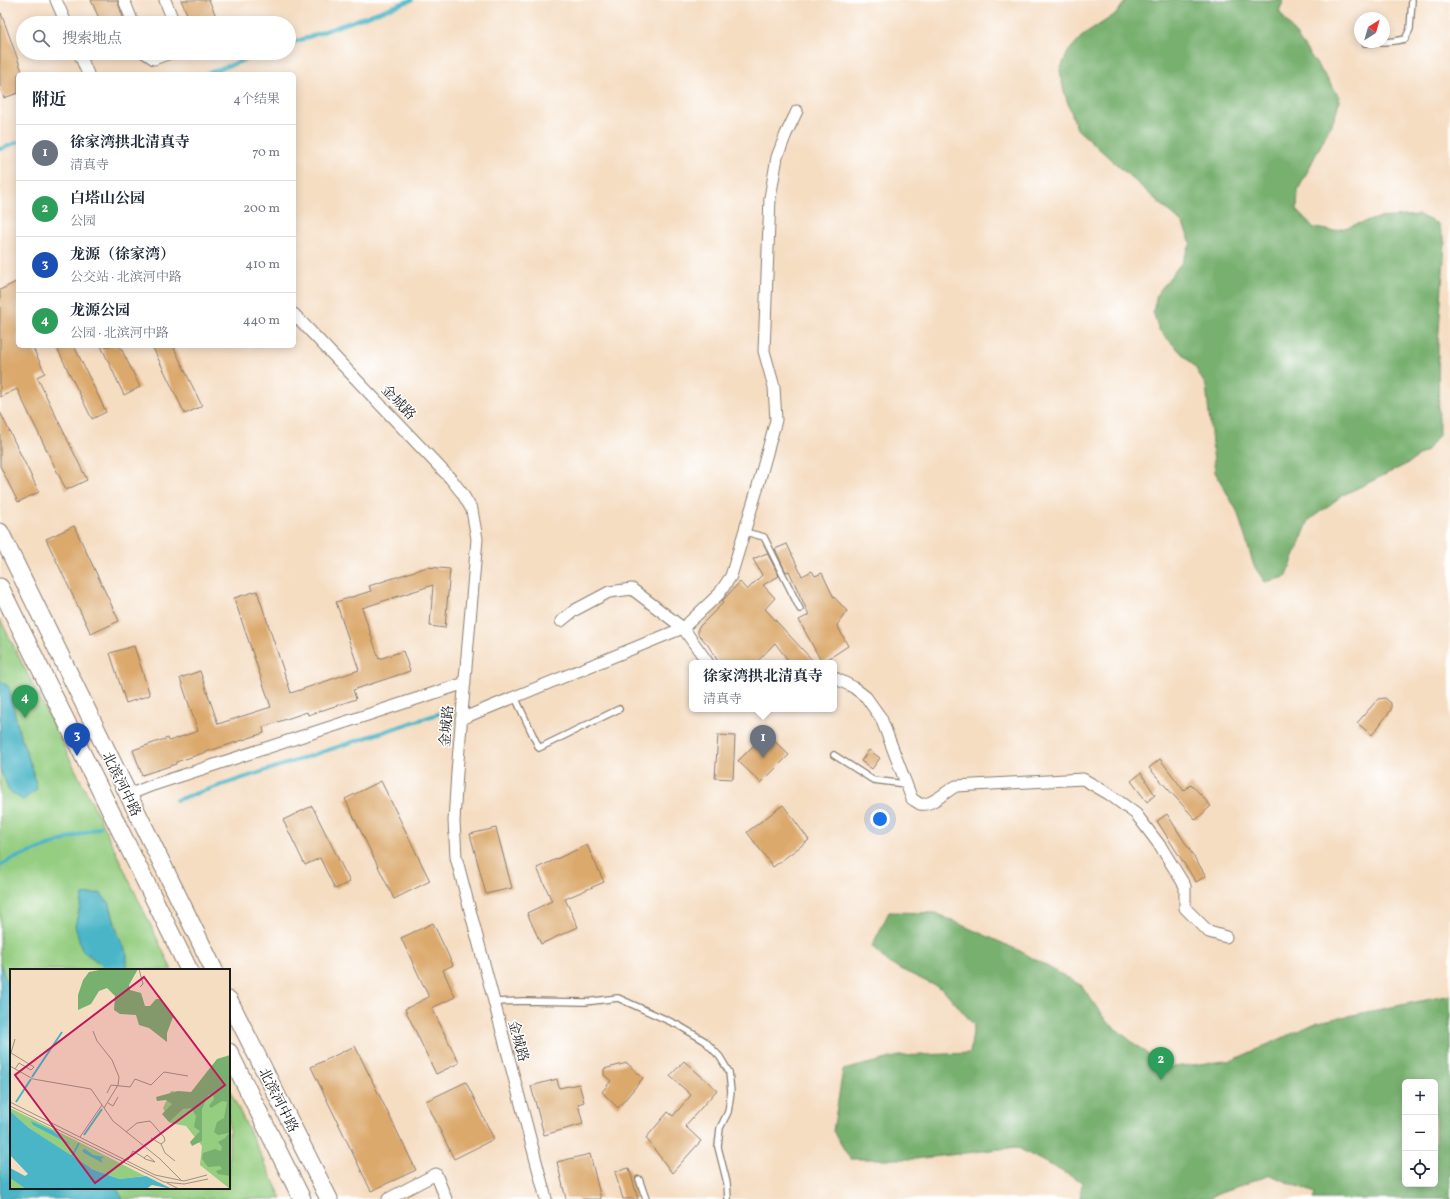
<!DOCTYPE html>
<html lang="zh">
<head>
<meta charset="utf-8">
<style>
  body { margin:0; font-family:Vollkorn,"Noto Serif SC",serif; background:#f6f6f7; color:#1f2937 }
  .controls { position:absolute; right:12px; bottom:12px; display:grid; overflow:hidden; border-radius:6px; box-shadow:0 2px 10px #0003 }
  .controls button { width:36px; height:36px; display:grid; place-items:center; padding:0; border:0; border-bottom:1px solid #e0e1e3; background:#fff; color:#1f2937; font:20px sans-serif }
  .compass { position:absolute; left:1354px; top:12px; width:36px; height:36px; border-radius:50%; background:#fff; box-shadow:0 2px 10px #0003; rotate:37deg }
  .you { position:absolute; left:880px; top:819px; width:14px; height:14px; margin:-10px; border:3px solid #fff; border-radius:50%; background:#1a73e8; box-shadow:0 0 0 6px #1a73e833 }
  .badge { display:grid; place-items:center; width:26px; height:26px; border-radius:50%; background:#b45309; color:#fff; font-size:13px; font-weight:700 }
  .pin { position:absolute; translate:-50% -33px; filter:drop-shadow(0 1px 2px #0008) }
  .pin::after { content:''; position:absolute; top:21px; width:14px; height:12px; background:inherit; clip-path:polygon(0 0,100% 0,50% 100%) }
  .popup { position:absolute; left:689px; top:660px; width:148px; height:52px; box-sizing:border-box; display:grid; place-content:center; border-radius:6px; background:#fff; filter:drop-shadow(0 1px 3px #0005); font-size:13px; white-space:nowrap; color:#747a83 }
  .popup b { font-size:15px; color:#1f2937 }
  .popup::after { content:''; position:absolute; left:50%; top:100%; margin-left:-8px; border:8px solid transparent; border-top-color:#fff }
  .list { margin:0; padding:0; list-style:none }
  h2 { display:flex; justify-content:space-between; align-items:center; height:52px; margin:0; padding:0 16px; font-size:17px }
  h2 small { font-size:13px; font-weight:400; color:#747a83 }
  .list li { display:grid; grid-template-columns:26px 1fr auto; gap:12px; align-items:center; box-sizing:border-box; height:56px; padding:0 16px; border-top:1px solid #e0e1e3 }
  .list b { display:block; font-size:15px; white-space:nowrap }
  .list p { margin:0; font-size:13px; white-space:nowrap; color:#747a83 }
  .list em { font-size:13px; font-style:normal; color:#747a83 }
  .icon { flex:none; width:22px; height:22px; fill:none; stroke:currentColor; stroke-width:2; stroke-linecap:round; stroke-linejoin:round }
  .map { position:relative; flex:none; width:1450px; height:1199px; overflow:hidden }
  .search { position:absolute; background:#fff; box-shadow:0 2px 10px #0003; left:16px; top:16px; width:280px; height:44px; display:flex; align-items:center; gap:10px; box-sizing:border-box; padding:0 14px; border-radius:22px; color:#747a83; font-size:15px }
  .panel { position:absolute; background:#fff; box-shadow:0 2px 10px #0003; left:16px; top:72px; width:280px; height:276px; border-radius:6px }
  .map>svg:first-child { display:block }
</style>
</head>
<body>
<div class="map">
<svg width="1450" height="1199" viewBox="0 0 1450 1199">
  <rect width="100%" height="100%" fill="#fff"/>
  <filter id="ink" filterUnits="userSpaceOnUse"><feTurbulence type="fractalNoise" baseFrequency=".025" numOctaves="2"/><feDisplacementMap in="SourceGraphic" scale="8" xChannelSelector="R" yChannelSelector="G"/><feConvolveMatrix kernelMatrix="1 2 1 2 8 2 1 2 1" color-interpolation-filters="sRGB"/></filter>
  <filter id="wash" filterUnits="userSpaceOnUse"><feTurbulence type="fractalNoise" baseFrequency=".012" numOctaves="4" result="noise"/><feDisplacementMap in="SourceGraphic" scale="16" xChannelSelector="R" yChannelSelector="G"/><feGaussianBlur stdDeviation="0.9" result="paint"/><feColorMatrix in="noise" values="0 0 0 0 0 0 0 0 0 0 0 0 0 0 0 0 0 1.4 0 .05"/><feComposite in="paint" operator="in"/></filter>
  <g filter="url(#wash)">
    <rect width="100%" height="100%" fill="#f5ddc2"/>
    <path fill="#95cd81" stroke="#58744e" d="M0,619L99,817L172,970H11V995L0,963Z
      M229,1089L282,1199H123L116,1188H229Z"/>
    <path fill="#78b06f" stroke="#4a6646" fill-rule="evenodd" d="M1126,0H1284L1279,11L1340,97L1335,117L1298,190L1297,210L1314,228L1334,231L1378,218L1419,215L1438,224L1445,243L1438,345L1439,435L1426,451L1409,463L1343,495L1309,520L1286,577L1265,582L1254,566L1237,511L1215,472L1206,386L1195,367L1159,330L1153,312L1157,294L1182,262L1191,243L1183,224L1077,129L1064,92L1060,70L1068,52L1081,37L1117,13Z
      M889,912L935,913L1020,951L1082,986L1106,1021L1165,1068L1233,1060L1318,1022L1450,995V1199H1313L1315,1193L1270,1175L1215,1195L1209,1199H1080L1082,1182L1016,1147L916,1159H850L833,1131L843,1070L899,1056L970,1053L974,1025L944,990L888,963L872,946ZM1405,1082H1435V1184H1405Z"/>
    <path fill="#49b5c6" stroke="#326871" d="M0,680L9,687L19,732L33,770L37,789L23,800L9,791L0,768Z
      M100,893L110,905L117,931L127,954V970H105L104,967L82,950L75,926L83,895Z
      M0,963L11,995V1188H116L123,1199H0Z"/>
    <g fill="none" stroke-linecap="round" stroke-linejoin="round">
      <path stroke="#49b5c6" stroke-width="4" d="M289,44L412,0
        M206,74L264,53
        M0,149L18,142
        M176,800L441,713
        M0,866L10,860L100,827"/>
    </g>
    <g id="blocks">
      <path fill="#dba96c" d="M91,0H117L125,23H101Z
        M181,0H209L219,23H191Z
        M0,13H1L23,74H18V93L4,98L0,88Z
        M18,281V346H32L45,373L37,377L87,480L66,490L17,389L0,397V290Z
        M56,346H74L106,412L92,419Z
        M101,346H120L140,387L124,395Z
        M152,346H173L202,406L185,414Z
        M0,412L39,492L18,502L0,466Z
        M74,526L119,621L91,634L46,539Z
        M787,544L802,576L812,571L815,576L822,573L833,596L847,611L837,625L848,646L822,663L799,620L809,615L789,571L786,572L775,549Z
        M767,553L779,576L763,585L775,598L765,609L815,663H790L775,643L756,663H719L708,645L698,634V628L724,602L722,601L740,582L747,590L762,575L753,559Z
        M427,567L450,569L445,628L430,626L433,585L362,608L379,659L403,651L410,671L353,690L356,699L308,715L307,712L263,727L264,733L176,762V764L142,775L133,750L168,738L169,741L198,731L180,678L200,671L218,724L271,707L234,598L257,591L291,693L359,670L336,602L371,591L369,586Z
        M134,646L150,695L126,703L110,653Z
        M1385,698L1391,703V710L1372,735L1357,723L1378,699Z
        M766,733L789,755L761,783L738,761Z
        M718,735L735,736L733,779L715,778Z
        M869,750L880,758L872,769L861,761Z
        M1160,759L1184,791L1191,784L1211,806L1196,820L1149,768Z
        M1141,773L1155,795L1147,802L1131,781Z
        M381,781L430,881L394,899L345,799Z
        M783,805L809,840L773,867L747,832Z
        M312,806L350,882L335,889L320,858L305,865L283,820Z
        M1167,814L1206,876L1196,882L1157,821Z
        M496,828L512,888L486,894L470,834Z
        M587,845L604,882L565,899L578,927L541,944L527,913L552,901L537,868Z
        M433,923L453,965L443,970L455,997L432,1008L459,1063L436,1074L405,1009L429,997L401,938Z
        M355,1046L416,1170L371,1191L311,1067Z
        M684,1061L717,1090L685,1126L701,1141L672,1173L646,1138L668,1112L673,1116L691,1095L670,1076Z
        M627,1063L643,1078L618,1108L602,1092L611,1081L604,1075V1069Z
        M557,1079L559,1088L579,1084L584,1102L578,1104L583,1124L544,1135L531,1086Z
        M466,1082L494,1139L454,1159L426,1101Z
        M590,1154L601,1199H566L557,1162Z
        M629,1168L638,1199H623L615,1172Z"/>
    </g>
  </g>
  <g filter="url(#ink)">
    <use href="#blocks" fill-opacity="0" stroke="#887c6f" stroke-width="1"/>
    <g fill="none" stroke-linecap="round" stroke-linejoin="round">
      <g stroke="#887c6f" stroke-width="8">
        <path id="lane" d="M1384,42L1395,41L1405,39L1410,29L1412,0
          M1365,43L1382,42
          M745,532L764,537L800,609
          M515,697L539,748L619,709
          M834,755L873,780L905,784
          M494,1002L523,1001L585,1002L618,998L678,1025L705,1041L720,1057L729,1072L731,1092L728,1112L720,1128L718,1147L727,1183L728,1199
          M639,1179L646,1199"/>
      </g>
      <g stroke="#887c6f" stroke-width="13">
        <path id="street" d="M56,0L66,23
          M124,0L133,23
          M165,0L174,23
          M79,53L88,74
          M145,53L154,59L170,53
          M294,314L451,479L462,493L472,510L477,539L457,772L454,821L456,857L546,1199
          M561,621L575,610L609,592L632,589L683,628L708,663
          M834,678L837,679L853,687L866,697L881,718L912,799C914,800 918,803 920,804C931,807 946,791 956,786L1083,779L1109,794L1136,814L1161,847L1185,886V908L1209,932L1226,937
          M461,719L683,628L719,594L731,576L756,493L776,420L774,387L764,351L770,198L777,157L786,134L797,111
          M128,795L153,785L465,683
          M388,1199L436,1174L446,1199"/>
      </g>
      <g stroke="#887c6f" stroke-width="19">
        <path id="primary" d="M0,532L214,970
          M0,587L189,970
          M229,1000L329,1199
          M229,1052L302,1199"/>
      </g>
      <use href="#lane" stroke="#fff" stroke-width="5.5"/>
      <use href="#street" stroke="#fff" stroke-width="11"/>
      <use href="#primary" stroke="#fff" stroke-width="17"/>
    </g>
  </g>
  <g text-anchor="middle" stroke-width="3" stroke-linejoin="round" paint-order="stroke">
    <g font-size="14" fill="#1c1c1c" stroke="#fff">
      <text transform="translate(399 402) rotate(46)" y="5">金城路</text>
      <text transform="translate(446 726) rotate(-85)" y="5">金城路</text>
      <text transform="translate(122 784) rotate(64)" y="5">北滨河中路</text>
      <text transform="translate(519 1041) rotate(75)" y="5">金城路</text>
      <text transform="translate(279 1100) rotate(63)" y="5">北滨河中路</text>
    </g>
  </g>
  <g transform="translate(10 969)">
    <rect width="220" height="220" fill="#f5ddc2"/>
    <path d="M220,89V220L190,196L192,177L176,157L160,154L153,139L161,122L180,125ZM0,139L69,173L135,207L109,210L77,198L19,159L0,142ZM0,209L8,214L16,220H0Z" fill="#95cd81"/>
    <path d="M94,0H128L119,16L120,21L131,24L135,37H140L146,30H150L163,48L157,64V73L139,59L129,56L126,46L110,45L104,41L105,27L97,19L89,22L81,35L68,41V26L73,11L79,3ZM220,86V207L208,205L206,202L212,200L210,197L198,198L192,190L193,184L205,180L211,182L212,178L208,173L215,169L219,164L208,166L204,163L207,153L214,149L217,133L212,132L201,139L199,137L204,130L203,125L198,126L192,140V172L182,177L180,173L190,162L184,158L186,147L181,139L173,140L159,153L152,145L162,135L156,131L147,132L146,128L168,122L181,123L207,90Z" fill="#78b06f"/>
    <path d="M0,142L19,159L82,200L109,210L136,207L162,220L142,216L136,220H16L0,209V199L15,207L18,205L0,186ZM21,152L43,162L61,176L23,156ZM75,180L83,186L94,188L91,190L93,194L74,184L72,181Z" fill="#49b5c6"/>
    <path fill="none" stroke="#49b5c6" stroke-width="2" d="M22,108L52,63M6,133L21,110M74,166L92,140M0,174L70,220M62,187L69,174"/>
    <path fill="none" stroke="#9e9080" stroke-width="1" d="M129,0L133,15L130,18M83,62L87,72L102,91L109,108L108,116L94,139M5,70L1,84L24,98L21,101L9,94L5,100M0,97L23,110L81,120L103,152L150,190L171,211M97,124L101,116L120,118L125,110L141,116L154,103L178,107M0,133L145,206L174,212L197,206M98,134L103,137L108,128M0,137L154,213L174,215L198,210M116,163L127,154L140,152L154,168L155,172L151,175M70,168L92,136M141,169L151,175L155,184L165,192M118,191L123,182L131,187L134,189L135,190L145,193L137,186L134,189M157,214L169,220"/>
    <path fill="#c2185b" fill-opacity="0.15" stroke="#c2185b" stroke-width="2" d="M134,8L215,116L85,214L5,106Z"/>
    <rect width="220" height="220" fill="none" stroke="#1c1c1c" stroke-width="2"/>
  </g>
</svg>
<div class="controls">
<button>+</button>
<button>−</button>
<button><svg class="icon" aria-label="locate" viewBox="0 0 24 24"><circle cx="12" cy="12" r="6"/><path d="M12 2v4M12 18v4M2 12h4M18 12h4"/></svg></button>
</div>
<svg class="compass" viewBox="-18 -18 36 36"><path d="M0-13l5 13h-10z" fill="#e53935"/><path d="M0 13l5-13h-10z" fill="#747a83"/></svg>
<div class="you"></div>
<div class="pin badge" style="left:763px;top:758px;background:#6b7280">1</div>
<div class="popup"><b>徐家湾拱北清真寺</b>清真寺</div>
<div class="pin badge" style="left:1161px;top:1080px;background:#2e9e5b">2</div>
<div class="pin badge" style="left:77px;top:756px;background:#1a4fb4">3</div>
<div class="pin badge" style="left:25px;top:718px;background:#2e9e5b">4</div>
<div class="search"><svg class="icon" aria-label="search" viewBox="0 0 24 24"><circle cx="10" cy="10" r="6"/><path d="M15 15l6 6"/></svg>搜索地点</div>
<section class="panel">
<h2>附近<small>4个结果</small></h2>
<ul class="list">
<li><span class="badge" style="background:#6b7280">1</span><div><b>徐家湾拱北清真寺</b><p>清真寺</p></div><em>70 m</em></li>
<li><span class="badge" style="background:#2e9e5b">2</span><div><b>白塔山公园</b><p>公园</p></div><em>200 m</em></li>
<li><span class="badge" style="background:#1a4fb4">3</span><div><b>龙源（徐家湾）</b><p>公交站 · 北滨河中路</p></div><em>410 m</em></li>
<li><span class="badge" style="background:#2e9e5b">4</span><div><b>龙源公园</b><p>公园 · 北滨河中路</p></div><em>440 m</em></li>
</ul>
</section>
</div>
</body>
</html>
